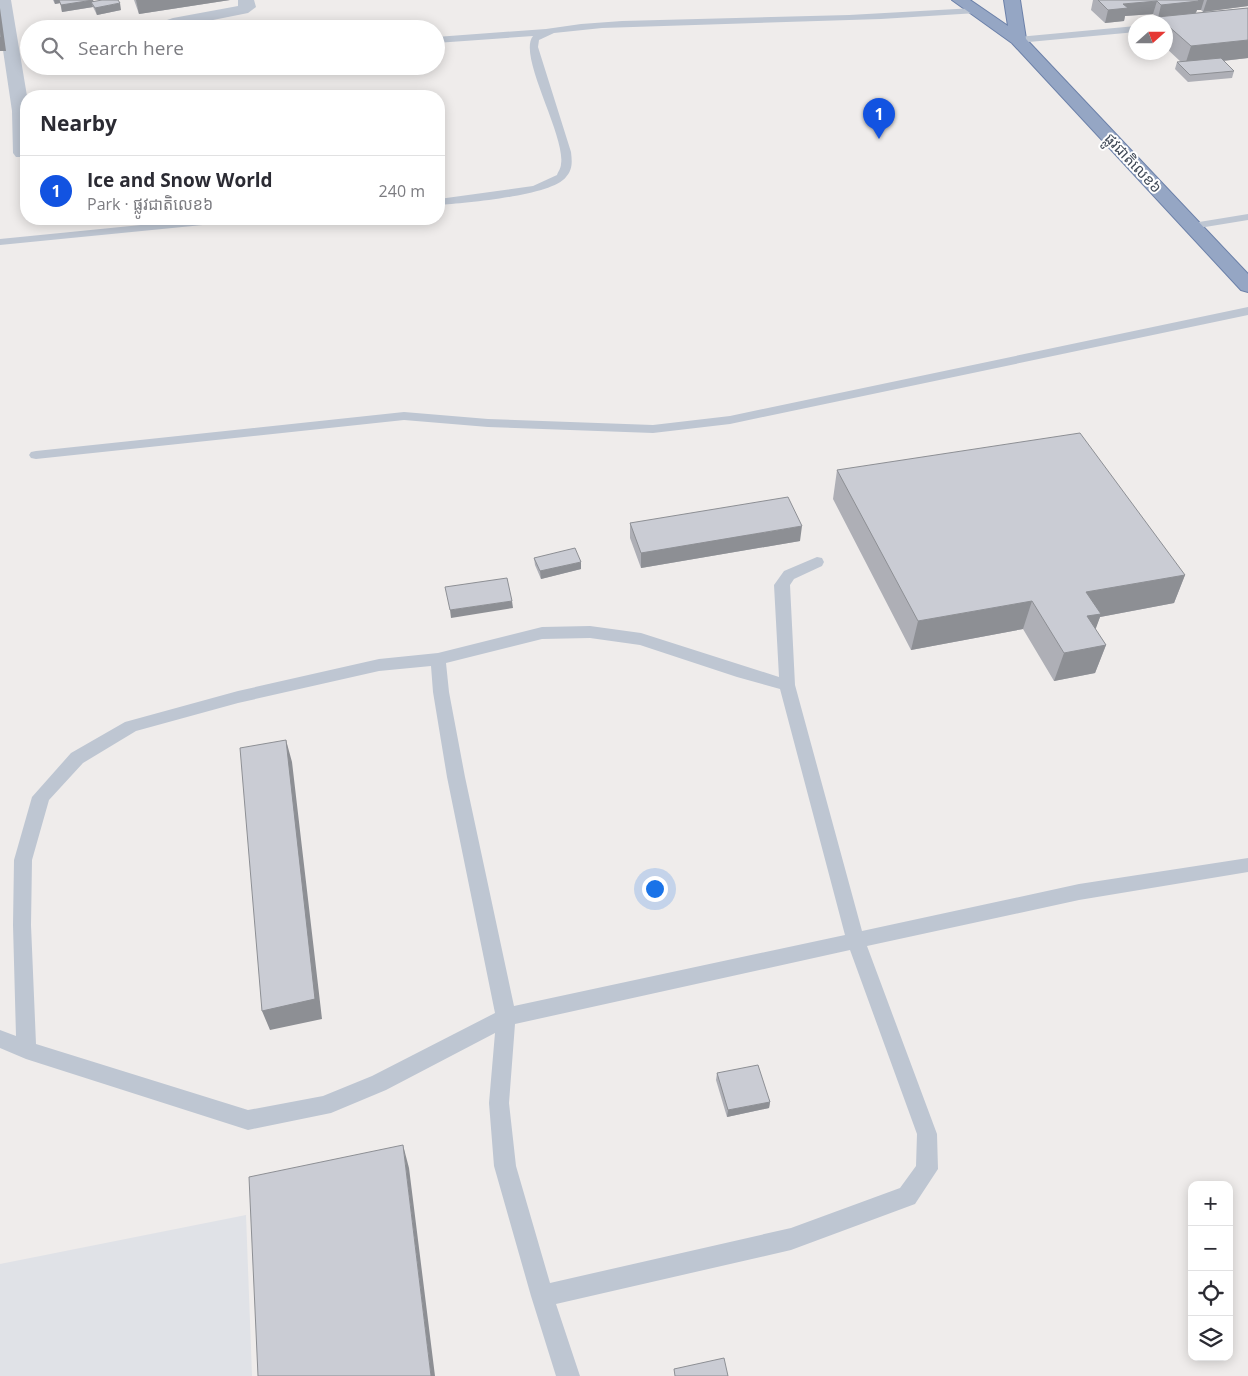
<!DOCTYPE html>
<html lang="en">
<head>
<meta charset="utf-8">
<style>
  body { margin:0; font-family:"Open Sans","Noto Sans Khmer",sans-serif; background:#f2f2f3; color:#2b2b33 }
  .controls { position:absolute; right:15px; bottom:15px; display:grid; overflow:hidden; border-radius:10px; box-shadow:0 2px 12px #0003 }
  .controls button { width:45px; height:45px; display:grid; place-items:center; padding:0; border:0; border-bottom:1px solid #e1e1e2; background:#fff; color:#2b2b33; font:25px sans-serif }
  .compass { position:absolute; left:1128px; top:15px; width:45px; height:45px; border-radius:50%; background:#fff; box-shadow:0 2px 12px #0003; rotate:69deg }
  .you { position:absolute; left:654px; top:888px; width:18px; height:18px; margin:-12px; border:4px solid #fff; border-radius:50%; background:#1a73e8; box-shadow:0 0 0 8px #1a73e833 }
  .badge { display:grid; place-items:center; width:32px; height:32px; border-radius:50%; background:#1253e1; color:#fff; font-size:16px; font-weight:700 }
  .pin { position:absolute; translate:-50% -41px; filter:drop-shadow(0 1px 2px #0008) }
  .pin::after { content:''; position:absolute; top:26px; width:18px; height:15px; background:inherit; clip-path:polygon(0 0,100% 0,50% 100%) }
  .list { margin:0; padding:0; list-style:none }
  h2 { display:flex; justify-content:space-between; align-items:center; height:65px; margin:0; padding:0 20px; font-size:21px }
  h2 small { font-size:16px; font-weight:400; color:#7c7c81 }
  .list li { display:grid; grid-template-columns:32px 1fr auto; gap:15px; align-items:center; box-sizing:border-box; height:70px; padding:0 20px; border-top:1px solid #e1e1e2 }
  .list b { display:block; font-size:19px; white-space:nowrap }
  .list p { margin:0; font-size:16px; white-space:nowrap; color:#7c7c81 }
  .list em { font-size:16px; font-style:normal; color:#7c7c81 }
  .icon { flex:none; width:28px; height:28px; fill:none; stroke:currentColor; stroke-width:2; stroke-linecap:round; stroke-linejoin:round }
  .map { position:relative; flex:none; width:1248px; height:1376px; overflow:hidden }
  .search { position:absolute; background:#fff; box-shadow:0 2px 12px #0003; left:20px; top:20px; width:425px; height:55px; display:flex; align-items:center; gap:12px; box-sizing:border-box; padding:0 18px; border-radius:28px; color:#7c7c81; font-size:19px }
  .panel { position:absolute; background:#fff; box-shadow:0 2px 12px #0003; left:20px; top:90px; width:425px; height:135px; border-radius:20px }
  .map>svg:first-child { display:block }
</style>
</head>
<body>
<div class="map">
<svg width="1248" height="1376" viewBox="0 0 1248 1376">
  <rect width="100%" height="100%" fill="#efeceb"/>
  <path fill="#e0e2e7" d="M246,1215L252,1376H0V1264Z"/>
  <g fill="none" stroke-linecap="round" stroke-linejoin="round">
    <g stroke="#6c81a9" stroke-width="2">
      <path id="trunk" d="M952,0H970L1008,26L1004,0H1020L1026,39L1248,274V292L1241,290L1012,43Z"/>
    </g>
    <path fill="#bec6d2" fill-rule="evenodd" d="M974,8L977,9V13L881,19L602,28L554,33L539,40L538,47L571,152C572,161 573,169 566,177C552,196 464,203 439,205V199L533,186L557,175C558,172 561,168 561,164C566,136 517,55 533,36L436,43V37L546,29L581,24L622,21L849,15Z
      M1136,26V32L1018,43L1013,40L1018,37Z
      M1248,214V220L1193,229L1187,226L1193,223Z
      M201,219H239L233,222L0,245V239Z
      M1248,307V315L730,424L653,433L488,427L404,420L36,459L31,458L29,455L31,452L36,451L404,412L488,419L653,425L730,416Z
      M817,557L822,558L824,562L822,566L794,579L790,585L795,685L862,931L1079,884L1248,858V872L1079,900L867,946L937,1134L938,1169L915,1204L791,1250L556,1304L580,1376H556L531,1296L494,1166L489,1103L495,1033L386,1090L331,1113L248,1130L26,1059L0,1048V1030L16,1036L13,925L14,860L32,797L71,753L125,722L238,691L379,659L438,653L542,627L590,626L641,633L779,677L774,585L784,571ZM590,638L640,645L737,677L780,689L845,935L514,1006L465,777L449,692L446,663L542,639ZM431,666L433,692L447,777L495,1013L372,1076L323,1096L248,1110L36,1044L31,925L32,860L49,800L83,763L136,731L238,703L379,671ZM850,950L917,1134L916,1166L900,1188L791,1228L550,1283L516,1166L509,1103L515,1024Z"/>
    <path fill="#bec6d2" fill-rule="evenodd" d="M0,0H11L27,96L26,157H16L13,153L12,111L0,30Z
      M238,0H254L256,7L248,13L173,28L167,26L165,23L167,20L173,18L238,6Z"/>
    <use href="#trunk" fill="#95a6c4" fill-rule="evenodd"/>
  </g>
  <path fill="#aeafb6" d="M53,0H93L94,2L121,10L97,15L93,7L62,12L60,3L55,4Z
    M134,0H230L139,14Z
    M1093,0H1248V6L1203,12L1201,10H1197L1196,13L1248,8V58L1223,61L1234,71L1232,78L1188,82L1175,69L1177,62H1181L1166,48V22H1156L1157,17L1153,14L1125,16L1124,21L1105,23L1091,10Z
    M837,470L1185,575L1174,603L1100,617L1095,629L1106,645L1095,673L1054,681L1023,629L911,650L833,499Z
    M630,523L800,541L641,568L630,538Z
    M534,558L581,569L541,579L535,565Z
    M717,1073L770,1102L769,1108L727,1117L716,1080Z"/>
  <path fill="#8d8f94" d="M54,0H77L55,4Z
    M93,0L95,7L91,2L93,7L62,12L61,5Z
    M136,0H230L139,14Z
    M1194,0H1204L1201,10H1197L1195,14L1158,18L1161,5Z
    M1207,0H1248V6L1203,12Z
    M1157,1L1153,14L1125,16L1124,21L1105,23L1108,10L1123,4Z
    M120,3L121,10L97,15L95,8Z
    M0,8L6,51H0Z
    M1248,40V58L1185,65L1191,46Z
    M802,526L800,541L641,568V553Z
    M581,562V569L541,579L540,571Z
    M1185,575L1174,603L1100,617L1091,642L1077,644L1086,592Z
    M512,601L513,608L451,618L450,610Z
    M1032,601L1023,629L911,650L918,621Z
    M1106,645L1095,673L1054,681L1064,653Z
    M286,740L292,762L322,1019L270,1030L262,1011Z
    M770,1102L769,1108L727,1117L728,1110Z
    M403,1145L409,1168L435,1376H431Z"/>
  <path fill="#caccd4" stroke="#8d8f94" d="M59,0H93L61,5Z
    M102,0H118L120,3L95,8L91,2Z
    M1098,0H1198L1199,1L1161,5L1157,1L1123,4L1128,8L1108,10Z
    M1248,8V40L1191,46L1166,24V22H1164L1157,17Z
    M0,26L1,37L0,38Z
    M1221,58L1234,71L1190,75L1177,62Z
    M1080,433L1185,575L1086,592L1101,614L1087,616L1106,645L1064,653L1032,601L918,621L837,470Z
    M788,497L802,526L641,553L630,523Z
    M575,548L581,562L540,571L534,558Z
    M507,578L512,601L450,610L445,587Z
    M286,740L315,999L262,1011L240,748Z
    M758,1065L770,1102L728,1110L717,1073Z
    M403,1145L431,1376H258L249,1177Z
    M724,1358L728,1376H675L674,1369Z"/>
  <g text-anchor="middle" stroke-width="4" stroke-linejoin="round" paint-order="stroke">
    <g font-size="15" fill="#434c59" stroke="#fff">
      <text transform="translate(1133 163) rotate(47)" y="5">ផ្លូវជាតិលេខ៦</text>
    </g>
  </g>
</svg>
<div class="controls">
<button>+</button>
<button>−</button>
<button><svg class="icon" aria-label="locate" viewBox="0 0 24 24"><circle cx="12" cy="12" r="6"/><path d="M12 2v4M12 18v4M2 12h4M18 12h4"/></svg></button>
<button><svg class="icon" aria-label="layers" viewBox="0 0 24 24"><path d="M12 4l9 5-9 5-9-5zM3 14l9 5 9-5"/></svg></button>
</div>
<svg class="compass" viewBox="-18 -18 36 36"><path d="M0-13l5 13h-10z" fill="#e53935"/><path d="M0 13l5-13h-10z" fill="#7c7c81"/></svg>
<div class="you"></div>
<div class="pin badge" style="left:879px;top:139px">1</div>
<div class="search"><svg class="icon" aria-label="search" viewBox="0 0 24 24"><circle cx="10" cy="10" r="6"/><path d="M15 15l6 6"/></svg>Search here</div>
<section class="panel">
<h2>Nearby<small></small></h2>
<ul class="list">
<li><span class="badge">1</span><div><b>Ice and Snow World</b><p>Park · ផ្លូវជាតិលេខ៦</p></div><em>240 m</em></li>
</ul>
</section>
</div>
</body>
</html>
